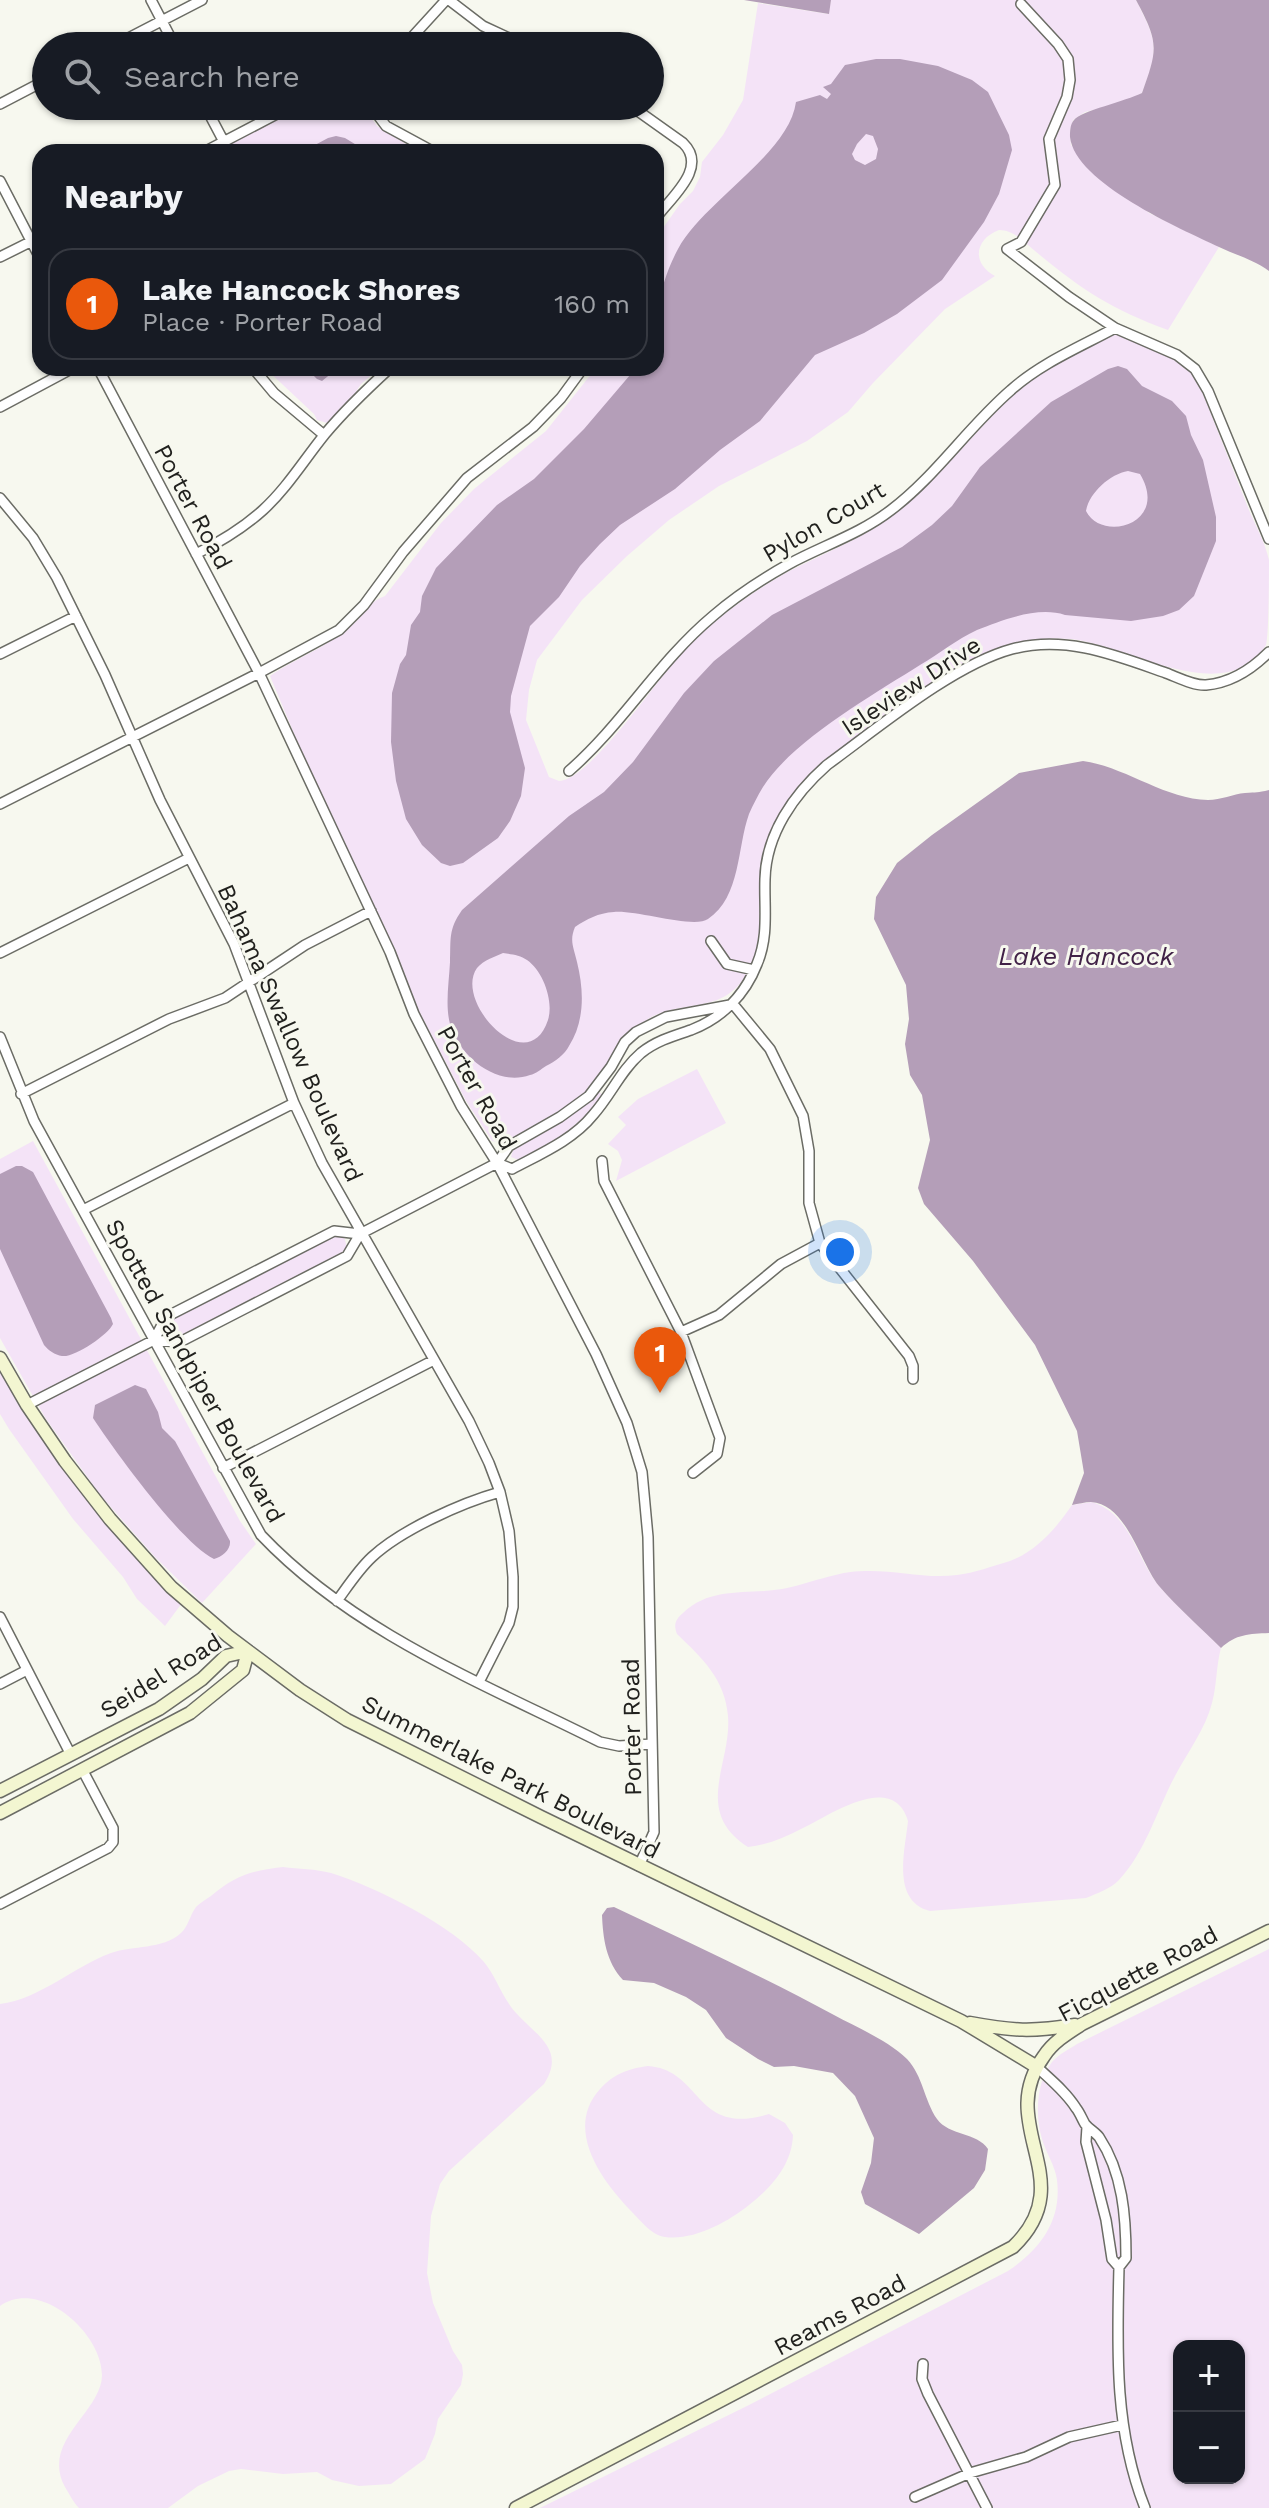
<!DOCTYPE html>
<html lang="en">
<head>
<meta charset="utf-8">
<style>
  body { margin:0; font-family:"Work Sans",sans-serif; background:#242831; color:#f1f3f6 }
  .controls { position:absolute; right:24px; bottom:24px; display:grid; overflow:hidden; border-radius:16px; box-shadow:0 2px 6px #0004 }
  .controls button { width:72px; height:72px; display:grid; place-items:center; padding:0; border:0; border-bottom:2px solid #363941; background:#171b24; color:#f1f3f6; font:40px sans-serif }
  .you { position:absolute; left:840px; top:1252px; width:28px; height:28px; margin:-20px; border:6px solid #fff; border-radius:50%; background:#1a73e8; box-shadow:0 0 0 12px #1a73e833 }
  .badge { display:grid; place-items:center; width:52px; height:52px; border-radius:50%; background:#ea580c; color:#fff; font-size:26px; font-weight:700 }
  .pin { position:absolute; translate:-50% -66px; filter:drop-shadow(0 2px 4px #0008) }
  .pin::after { content:''; position:absolute; top:42px; width:28px; height:24px; background:inherit; clip-path:polygon(0 0,100% 0,50% 100%) }
  .list { margin:0; padding:0; list-style:none }
  h2 { display:flex; justify-content:space-between; align-items:center; height:104px; margin:0; padding:0 32px; font-size:34px }
  h2 small { font-size:26px; font-weight:400; color:#9ea1a6 }
  .list li { display:grid; grid-template-columns:52px 1fr auto; gap:24px; align-items:center; box-sizing:border-box; height:112px; margin:0 16px 16px; padding:0 16px; border:2px solid #363941; border-radius:24px }
  .list b { display:block; font-size:30px; white-space:nowrap }
  .list p { margin:0; font-size:26px; white-space:nowrap; color:#9ea1a6 }
  .list em { font-size:26px; font-style:normal; color:#9ea1a6 }
  .icon { flex:none; width:44px; height:44px; fill:none; stroke:currentColor; stroke-width:2; stroke-linecap:round; stroke-linejoin:round }
  .map { position:relative; flex:none; width:1269px; height:2508px; overflow:hidden }
  .search { position:absolute; background:#171b24; box-shadow:0 2px 6px #0004; left:32px; top:32px; width:632px; height:88px; display:flex; align-items:center; gap:20px; box-sizing:border-box; padding:0 28px; border-radius:44px; color:#9ea1a6; font-size:30px }
  .panel { position:absolute; background:#171b24; box-shadow:0 2px 6px #0004; left:32px; top:144px; width:632px; height:232px; border-radius:24px }
  .map>svg:first-child { display:block }
</style>
</head>
<body>
<div class="map">
<svg width="1269" height="2508" viewBox="0 0 1269 2508">
  <rect width="100%" height="100%" fill="#f7f8ef"/>
  <path fill="#f4e3f7" fill-rule="evenodd" d="M831,0H1136C1158,43 1159,48 1142,93L1123,103L1085,112L1073,120L1070,131L1071,145L1149,213L1219,247L1168,330C1111,309 1082,290 1035,251C1024,242 1014,230 999,230C975,239 971,263 995,276L945,309L873,383L848,412L807,441L719,486L669,520L627,556L582,600L537,660L529,690L526,720L549,777L559,781C590,780 657,679 683,652C712,621 747,595 784,574C821,554 863,539 896,513C941,478 974,430 1017,392C1046,367 1083,351 1116,333C1144,345 1178,353 1196,377C1214,420 1230,463 1247,505C1254,523 1265,542 1269,560C1269,574 1269,635 1266,645C1226,710 1127,645 1071,639C1026,635 985,651 948,676C923,693 898,711 873,729C818,767 773,795 761,867C755,905 768,938 746,975C722,1015 682,999 648,1019C611,1041 615,1064 590,1089C574,1104 534,1125 513,1138L503,1143L492,1141L466,1101L415,1004L379,916L305,760L270,676C299,656 338,643 361,616C369,607 373,600 385,596L441,523L474,489L546,431L596,368H656V238L680,204L693,191L700,177L702,162L723,135L743,100L758,3L828,14Z
    M302,106H363L377,126L419,152H213Z
    M265,368H380L361,384L350,401L327,423L317,420L314,414Z
    M697,1069L726,1123L616,1181L622,1160L618,1151L608,1144L626,1125L618,1117L638,1099Z
    M597,1092L602,1094V1098C578,1126 552,1144 519,1160L511,1157L514,1147L559,1123Z
    M33,1141L240,1521L256,1544L202,1603L155,1557L101,1496L46,1419L0,1338V1159Z
    M334,1234L344,1236L347,1248L341,1253L183,1334L177,1337L169,1333L166,1325L169,1320Z
    M0,1358L65,1461L185,1599L165,1626L137,1599L123,1577L73,1519L9,1429L0,1414Z
    M1092,1502C1132,1515 1135,1557 1159,1586C1178,1608 1201,1628 1221,1648C1216,1666 1217,1685 1212,1703C1206,1728 1187,1753 1175,1776C1157,1810 1146,1851 1119,1880C1110,1889 1098,1893 1086,1898L930,1911C891,1901 905,1851 908,1821C893,1770 829,1816 801,1829C784,1838 767,1845 748,1847C692,1811 732,1764 728,1716C725,1679 702,1658 677,1634C673,1624 676,1619 683,1613C711,1586 747,1595 782,1589C810,1584 836,1571 865,1571C896,1570 926,1579 957,1575C974,1573 993,1566 1010,1561C1037,1551 1057,1527 1072,1505Z
    M283,1867C298,1869 316,1869 331,1873C378,1888 452,1925 484,1962C497,1978 502,1998 517,2014C537,2036 566,2050 544,2084L449,2171L440,2184L431,2216L427,2273L433,2303L453,2351L462,2365L463,2374L461,2385L438,2419L435,2434L425,2459L391,2484L359,2486L332,2480L317,2472L283,2474L241,2469L229,2471L198,2486L168,2508H79C73,2502 70,2495 65,2487C40,2441 102,2412 102,2375C102,2333 40,2278 0,2306V2004C40,1999 73,1967 111,1953C133,1945 162,1950 181,1933C188,1927 190,1915 196,1907C200,1903 206,1899 211,1896C236,1875 250,1871 283,1867Z
    M1269,1949V2508H540L749,2405L1008,2271C1040,2249 1062,2221 1057,2180C1055,2165 1046,2153 1042,2139C1035,2116 1036,2082 1052,2062C1059,2054 1068,2050 1077,2044ZM1179,2346H1239V2478H1179Z
    M648,2066C703,2070 694,2137 769,2114L785,2123L793,2135C792,2165 771,2188 749,2205C728,2222 693,2241 665,2237C651,2235 641,2221 631,2211C601,2180 564,2129 600,2089C615,2073 628,2069 648,2066Z"/>
  <path fill="#b49eb8" fill-rule="evenodd" d="M744,0H831L829,14Z
    M1136,0H1269V271C1254,260 1236,255 1219,247C1181,229 1075,183 1070,137C1070,132 1070,124 1074,120C1081,111 1126,101 1142,93C1158,48 1159,43 1136,0Z
    M876,59H900L938,66L972,80L988,92L1009,135L1012,150L999,194L984,222L942,280L897,314L864,333L815,355L760,421L720,450L675,489L620,525L600,544L580,566L559,597L530,626L511,696L510,712L525,768L521,796L510,821L498,838L463,863L450,866L441,863L422,845L406,819L396,781L391,742L392,693L400,664L406,655L411,625L420,612L422,596L436,568L497,505L534,479L584,429L636,368H656C656,323 656,290 678,249C705,200 789,154 796,102L820,95L827,99L831,94L823,87L831,84L845,65ZM866,134L873,136L878,149L876,159L865,165L855,160L852,154L857,144Z
    M336,136L345,138L368,152H302L328,138Z
    M1118,366L1127,369L1142,386L1172,401L1186,416L1191,435L1203,460L1216,517V541L1194,596L1179,610L1163,616L1131,621L1065,615C1038,606 1002,620 977,630C957,639 939,654 920,665C874,694 792,741 763,787C758,795 753,805 749,814C737,847 741,897 708,919C694,929 637,910 614,912C598,913 587,919 575,927C569,941 574,948 577,962C584,990 585,1021 569,1046C565,1054 555,1062 546,1066C541,1069 536,1074 530,1075C496,1087 459,1056 450,1024C445,1005 449,982 450,962C451,939 448,930 462,910L569,816L604,792L633,762L684,693L714,661L772,615L902,547L932,525L952,506L980,467L1051,402L1108,369ZM1128,471L1140,474C1170,524 1102,543 1086,511C1089,493 1110,474 1128,471ZM503,953C511,954 520,955 527,960C543,971 554,1001 548,1020C528,1081 453,1002 477,968C484,960 494,957 503,953Z
    M306,368H338L322,381L317,379Z
    M1083,761C1126,767 1164,799 1208,800C1221,800 1233,794 1245,793C1257,792 1257,793 1269,790V1633C1249,1634 1236,1634 1221,1648C1201,1628 1178,1608 1159,1586C1140,1563 1127,1504 1091,1502C1085,1502 1078,1504 1072,1505L1084,1473L1077,1431L1035,1345L973,1261L924,1204L918,1188L930,1140L922,1095L910,1075L905,1044L909,1019L906,985L874,919L876,897L897,863L932,835L1019,773Z
    M16,1166H22L33,1172L111,1318L113,1324C108,1335 74,1358 62,1356C55,1355 48,1350 44,1345L0,1249V1174Z
    M135,1385L146,1389L158,1412L162,1428L175,1441L230,1541C231,1550 222,1557 214,1559C182,1544 114,1450 93,1418L95,1405Z
    M614,1907C688,1942 762,1976 834,2015C858,2028 887,2040 907,2059C923,2076 924,2100 937,2119C949,2136 977,2132 988,2149L985,2170L974,2188L919,2234L865,2204L861,2192L871,2163L874,2138L855,2096L833,2073L794,2066L774,2067L758,2059L726,2038L706,2010L686,1997L654,1983L623,1980C606,1962 603,1938 602,1915L607,1908Z"/>
  <g fill="none" stroke-linecap="round" stroke-linejoin="round">
    <g stroke="#6b6c65" stroke-width="12">
      <path id="minor" d="M151,0L175,46
        M449,0L483,26L526,46
        M1021,4L1058,44L1068,59L1070,80L1067,97L1049,139L1055,185L1021,242L1007,249L1069,297L1115,328L1177,355L1195,369L1208,391L1269,539
        M113,46L202,0
        M404,46L446,0
        M0,104L46,80
        M205,106L224,142
        M371,106L386,126L434,152
        M631,106L683,143C709,168 670,198 656,218
        M204,152L292,106
        M0,181L40,258
        M0,257L40,237
        M98,368L259,673L390,952L414,1014L461,1106L497,1163L596,1354L627,1423L642,1472L648,1537L654,1832L639,1866
        M253,368L274,393L324,435
        M0,407L73,368
        M0,498L33,538L57,578L105,675L160,800L234,944L294,1103L322,1163L469,1421L489,1463L500,1492L509,1531L513,1577V1607L509,1623L479,1682
        M196,554C220,542 242,529 263,510C287,488 304,460 325,434C345,410 367,389 390,368
        M0,654L76,616
        M569,771C623,724 658,662 713,616C736,596 762,579 789,564C822,546 860,534 891,510C936,476 968,427 1011,390C1041,363 1080,347 1115,328
        M0,804L259,673L339,630L364,605L403,552L467,478L533,427L561,398L583,368
        M711,941L727,964L754,970
        M0,953L189,858
        M733,1004L770,1049L803,1116L809,1151V1203L820,1243L909,1356L913,1366V1379
        M0,1037L34,1121L261,1535C353,1632 482,1683 600,1742L619,1746L652,1744
        M21,1094L169,1019L225,998L305,945L371,911
        M602,1161L604,1181L681,1332L720,1438L717,1454L693,1473
        M497,1163L512,1169C540,1154 573,1140 593,1115C611,1095 621,1070 641,1053C656,1041 673,1036 691,1030C722,1018 745,995 757,964C769,936 764,908 765,879C766,834 794,794 827,765C878,728 953,665 1012,649C1066,635 1115,655 1166,673C1177,677 1194,686 1206,685C1231,683 1252,669 1269,652
        M83,1210L294,1103
        M681,1332L719,1315L781,1264L820,1243
        M154,1340L166,1317L334,1231L360,1234
        M27,1405L154,1340L180,1342L347,1256L360,1234L497,1163L509,1146L560,1117L589,1096L611,1067L625,1042L636,1032L666,1017L730,1005
        M223,1468L434,1360
        M337,1601C348,1586 358,1570 372,1557C401,1530 461,1503 500,1492
        M0,1617L71,1755
        M0,1684L27,1670
        M0,1904L108,1848L113,1842V1828L83,1771
        M1037,2067C1051,2080 1066,2092 1076,2108C1080,2113 1082,2119 1085,2124C1089,2129 1095,2132 1099,2137C1123,2173 1126,2217 1126,2258L1119,2267
        M1087,2127L1086,2142L1106,2220L1112,2259L1119,2267C1117,2349 1114,2430 1145,2508
        M923,2364L922,2379L928,2394L987,2508
        M915,2497L970,2473L1026,2457L1069,2437L1122,2425"/>
    </g>
    <g stroke="#6b6c65" stroke-width="15">
      <path id="secondary" d="M0,1358L27,1405L65,1461L110,1519L171,1587L228,1636L300,1690L347,1720L541,1817L961,2021L1037,2067
        M0,1791L159,1709L202,1679L226,1656L248,1651
        M0,1813L190,1713L243,1670L248,1651
        M970,2023C1013,2031 1032,2032 1075,2025
        M516,2508L1013,2247C1083,2180 993,2126 1044,2056C1053,2042 1068,2033 1082,2024L1269,1931"/>
    </g>
    <use href="#minor" stroke="#fff" stroke-width="9"/>
    <use href="#secondary" stroke="#f3f6d1" stroke-width="12"/>
  </g>
  <g text-anchor="middle" stroke-width="6" stroke-linejoin="round" paint-order="stroke">
    <g font-size="24" fill="#21211e" stroke="#f7f8ef">
      <text transform="translate(193 507) rotate(62)" y="8">Porter Road</text>
      <text transform="translate(824 522) rotate(-30)" y="8">Pylon Court</text>
      <text transform="translate(911 686) rotate(-33)" y="8">Isleview Drive</text>
      <text transform="translate(290 1033) rotate(66)" y="8">Bahama Swallow Boulevard</text>
      <text transform="translate(477 1088) rotate(61)" y="8">Porter Road</text>
      <text transform="translate(195 1371) rotate(61)" y="8">Spotted Sandpiper Boulevard</text>
      <text transform="translate(161 1676) rotate(-32)" y="8">Seidel Road</text>
      <text transform="translate(632 1727) rotate(-91)" y="8">Porter Road</text>
      <text transform="translate(511 1777) rotate(27)" y="8">Summerlake Park Boulevard</text>
      <text transform="translate(1138 1974) rotate(-28)" y="8">Ficquette Road</text>
      <text transform="translate(840 2315) rotate(-28)" y="8">Reams Road</text>
    </g>
    <g font-size="26" font-style="italic" fill="#412247" stroke="#f7f8ef">
      <text x="1086" y="965">Lake Hancock</text>
    </g>
  </g>
</svg>
<div class="controls">
<button>+</button>
<button>−</button>
</div>
<div class="you"></div>
<div class="pin badge" style="left:660px;top:1393px">1</div>
<div class="search"><svg class="icon" aria-label="search" viewBox="0 0 24 24"><circle cx="10" cy="10" r="6"/><path d="M15 15l6 6"/></svg>Search here</div>
<section class="panel">
<h2>Nearby<small></small></h2>
<ul class="list">
<li><span class="badge">1</span><div><b>Lake Hancock Shores</b><p>Place · Porter Road</p></div><em>160 m</em></li>
</ul>
</section>
</div>
</body>
</html>
